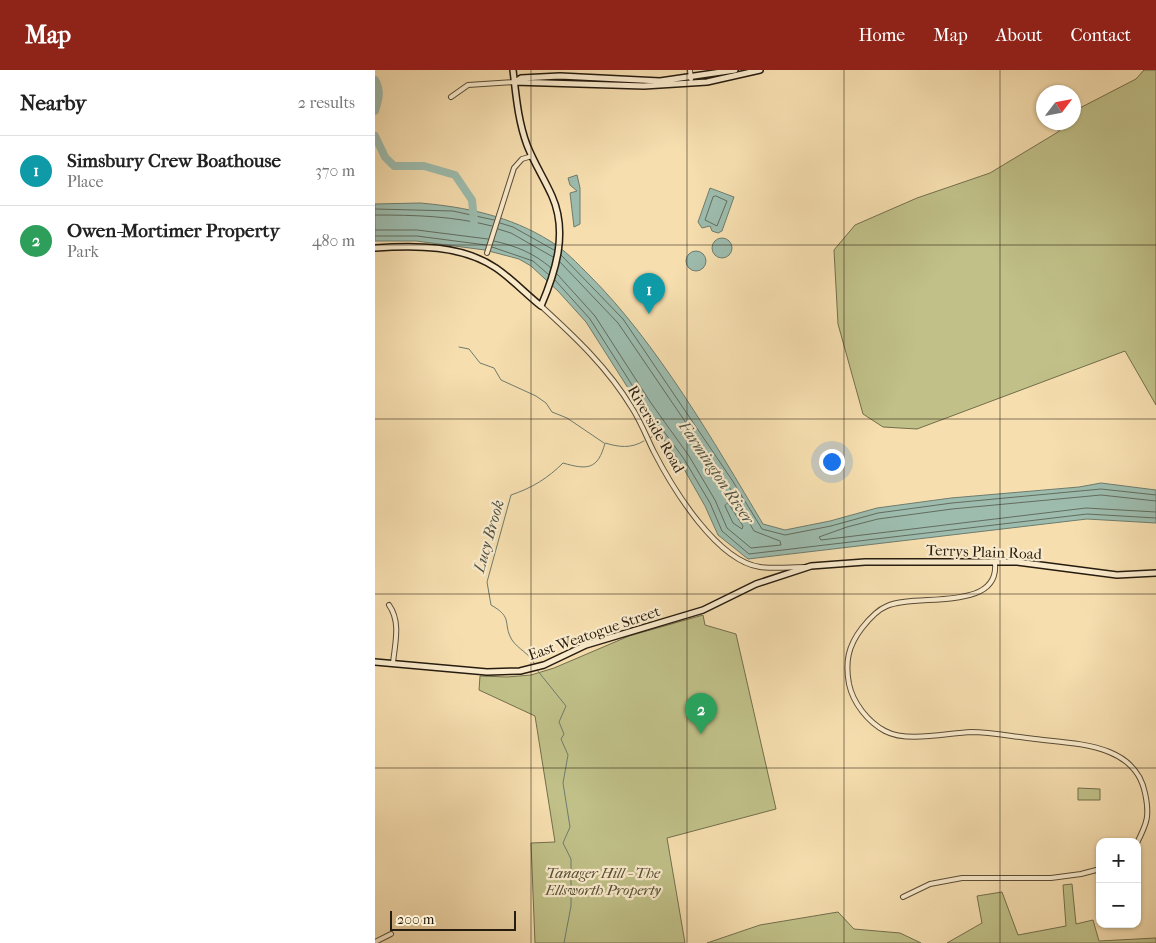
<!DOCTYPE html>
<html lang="en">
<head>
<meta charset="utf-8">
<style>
  body { margin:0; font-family:"IM FELL French Canon",serif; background:#f6f6f6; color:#222 }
  .controls { position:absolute; right:15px; bottom:15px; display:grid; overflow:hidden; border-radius:10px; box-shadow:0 1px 4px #0004 }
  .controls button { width:45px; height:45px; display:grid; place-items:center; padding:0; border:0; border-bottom:1px solid #e0e0e0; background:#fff; color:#222; font:25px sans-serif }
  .compass { position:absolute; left:661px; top:15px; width:45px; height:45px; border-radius:50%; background:#fff; box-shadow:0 1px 4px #0004; rotate:58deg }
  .scale { position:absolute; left:15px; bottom:12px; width:126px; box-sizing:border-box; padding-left:5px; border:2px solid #261c0f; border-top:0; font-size:14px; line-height:18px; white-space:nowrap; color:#261c0f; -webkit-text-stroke:4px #f9eacb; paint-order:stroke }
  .you { position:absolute; left:456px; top:391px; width:18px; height:18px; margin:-12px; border:4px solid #fff; border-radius:50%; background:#1a73e8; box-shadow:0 0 0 8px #1a73e833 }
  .badge { display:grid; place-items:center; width:32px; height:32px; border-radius:50%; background:#8f2418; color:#fff; font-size:16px; font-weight:700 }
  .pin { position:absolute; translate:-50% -41px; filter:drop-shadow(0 1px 2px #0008) }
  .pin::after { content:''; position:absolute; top:26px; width:18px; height:15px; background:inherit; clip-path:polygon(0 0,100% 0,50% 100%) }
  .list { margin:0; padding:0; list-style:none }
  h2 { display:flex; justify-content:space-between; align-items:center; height:65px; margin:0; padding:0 20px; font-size:21px }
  h2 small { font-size:16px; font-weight:400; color:#767676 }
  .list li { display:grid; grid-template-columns:32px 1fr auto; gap:15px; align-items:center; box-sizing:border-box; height:70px; padding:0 20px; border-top:1px solid #e0e0e0 }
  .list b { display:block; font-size:19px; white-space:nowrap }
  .list p { margin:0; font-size:16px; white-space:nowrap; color:#767676 }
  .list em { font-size:16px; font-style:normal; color:#767676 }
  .map { position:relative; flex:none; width:781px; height:873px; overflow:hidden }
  header { display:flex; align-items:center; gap:30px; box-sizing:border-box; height:70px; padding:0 25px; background:#8f2418; color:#fff }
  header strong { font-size:24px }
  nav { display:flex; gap:28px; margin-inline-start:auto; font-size:18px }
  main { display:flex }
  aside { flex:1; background:#fff }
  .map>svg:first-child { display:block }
</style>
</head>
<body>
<header>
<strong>Map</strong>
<nav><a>Home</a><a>Map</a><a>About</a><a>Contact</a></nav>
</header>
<main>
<aside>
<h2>Nearby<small>2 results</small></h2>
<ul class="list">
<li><span class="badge" style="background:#0f9aa8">1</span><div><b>Simsbury Crew Boathouse</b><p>Place</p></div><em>370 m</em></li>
<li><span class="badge" style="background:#2e9e5b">2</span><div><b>Owen-Mortimer Property</b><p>Park</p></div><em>480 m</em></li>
</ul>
</aside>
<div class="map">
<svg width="781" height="873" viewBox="0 0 781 873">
  <rect width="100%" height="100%" fill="#f6deaf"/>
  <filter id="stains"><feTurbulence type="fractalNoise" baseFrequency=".004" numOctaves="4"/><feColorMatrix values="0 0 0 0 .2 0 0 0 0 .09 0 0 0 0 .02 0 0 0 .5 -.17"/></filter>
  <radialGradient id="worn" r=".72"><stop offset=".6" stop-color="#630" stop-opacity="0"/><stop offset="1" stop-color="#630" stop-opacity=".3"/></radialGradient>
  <path fill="#c0c088" stroke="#736e4c" d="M769,0H781V335L750,281L542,359L508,357L488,344L463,254L459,180L480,155L542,128L615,103L683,62L690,53L698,52L699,41L761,9Z
    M328,545L330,555L361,564L401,739L292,768L310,873H160L156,773L180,772L160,646L104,620L105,606L132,607L156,605L179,598L254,566Z
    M703,718L725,719V730H703Z
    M697,814L701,854L718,850L724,871L781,868V873H572L607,853L602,826L627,822L643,865L691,856L688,815Z
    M463,842L479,859L525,863L546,873H332L385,855Z"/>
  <path fill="#9dbcae" stroke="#6d7c6e" d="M202,105L205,118V154L199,157L195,123L202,121L195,115L193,108Z
    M335,118L359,127L347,161L343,163L337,161L335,156L327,158L323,152Z
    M45,133C91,137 135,146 175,171C190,180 202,193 215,206C282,273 339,372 388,454L410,460L455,451L502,438L576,428L704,417L726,413L781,420V453L712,449L373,489L343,465L330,436L305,392L267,340L211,252L183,221L156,196L144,189L110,180L41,171H0V134Z
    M337 178a10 10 0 1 1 20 0a10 10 0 1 1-20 0Z
    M311 191a10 10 0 1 1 20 0a10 10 0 1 1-20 0Z"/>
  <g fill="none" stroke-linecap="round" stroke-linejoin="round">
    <path stroke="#626c5e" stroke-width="1" d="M341,126L352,131L342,156L330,150L338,127Z
      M0,139L78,141L119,150
      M0,145C40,145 78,146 117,156
      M125,153L138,157L179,180
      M123,159L136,163L178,187
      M0,160H42L113,169
      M0,166H42L111,175
      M119,171C141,176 159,183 176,198
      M117,177L158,191L174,205
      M186,185L248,249L357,410L387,459L410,465L456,456L503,443L577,433L726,419L781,425
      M182,204L220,246L276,333L314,386L340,430L352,458L376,478L406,475L405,471L379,461L352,413L243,253L185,192
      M180,210L215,249L271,337L309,389L335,433L347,461L374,484L712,444L781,448
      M781,431L726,425L577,439L503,449L472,457L444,467L446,470L711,438L781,442
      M353,433L368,456L367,459L358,453L350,436Z"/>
    <path stroke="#6d7c6e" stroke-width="1" d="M84,277L94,279L105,293L119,298L126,310L161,326L171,333L177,342L192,348L229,373
      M275,368L283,363
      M159,593C155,584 143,579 137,570C127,553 139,548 116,535L112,512L136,425C157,418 173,408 188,393C212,400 223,400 230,373C244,377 255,379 269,371
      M162,600L191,636L184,652L189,664L186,669L193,685L188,713L195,757L188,773L196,789V836L189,873"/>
    <path stroke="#9dbcae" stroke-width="8" d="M0,10C6,21 4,29 0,41
      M0,66L10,87L19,96H49L80,105L97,130L99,151"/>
    <g stroke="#5a4c37" stroke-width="6">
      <path id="street" d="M315,0L316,9
        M76,27L93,15L139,12
        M112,183L139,98L147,89L157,86
        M166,236C200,267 233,298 257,338C266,352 272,368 279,382C298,419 342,491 385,497C400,499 416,497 431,497
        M620,494C624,542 541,523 512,536C502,540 494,549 487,558C473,576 470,592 474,614C478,633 493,652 510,661C532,673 572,663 596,662C618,662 639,667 660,669C700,674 760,673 770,723C775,746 772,753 762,773
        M14,535C26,552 20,573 18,593
        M528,827L555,814L587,808H676L706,804L725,799
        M0,872L16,864"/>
    </g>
    <g stroke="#261c0f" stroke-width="8">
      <path id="secondary" d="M139,12L269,16L332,12L385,0
        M140,12L146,8L185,6L285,11L360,0
        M0,178C40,175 87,175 121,198C137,209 151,224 166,236C181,201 193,162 177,126C169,108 159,93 152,75C143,51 141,25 138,0
        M0,592L112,602L145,601L169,595L211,575L328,540L381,514L436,496L490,492H642L742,505L781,503"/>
    </g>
    <use href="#street" stroke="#f9eacb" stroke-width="4"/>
    <use href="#secondary" stroke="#f9eacb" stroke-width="5"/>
  </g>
  <path fill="none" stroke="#261c0f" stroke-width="1" stroke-opacity="0.55" d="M156,0V873M312,0V873M469,0V873M625,0V873M0,175H781M0,349H781M0,524H781M0,698H781"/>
  <g text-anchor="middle" stroke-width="4.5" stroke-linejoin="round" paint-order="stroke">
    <g font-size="15" fill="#261c0f" stroke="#f9eacb">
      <text transform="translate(281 359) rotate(60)" y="5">Riverside Road</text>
      <text transform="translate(609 482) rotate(2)" y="5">Terrys Plain Road</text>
      <text transform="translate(219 563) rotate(-19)" y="5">East Weatogue Street</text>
    </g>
    <g font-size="15" font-style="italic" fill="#544d33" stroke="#f9eacb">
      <text x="228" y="808">Tanager Hill - The<tspan x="228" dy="17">Ellsworth Property</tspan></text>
    </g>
    <g font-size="16" font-style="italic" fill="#505447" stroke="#f9eacb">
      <text transform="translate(342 402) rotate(56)" y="6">Farmington River</text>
      <text transform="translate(113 466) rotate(-74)" y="6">Lucy Brook</text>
    </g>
  </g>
  <rect width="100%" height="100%" filter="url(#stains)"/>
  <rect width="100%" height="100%" fill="url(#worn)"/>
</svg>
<div class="controls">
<button>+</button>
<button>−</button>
</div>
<svg class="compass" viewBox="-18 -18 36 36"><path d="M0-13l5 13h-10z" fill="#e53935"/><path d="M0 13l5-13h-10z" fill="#767676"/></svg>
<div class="scale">200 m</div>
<div class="you"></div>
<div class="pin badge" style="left:274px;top:244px;background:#0f9aa8">1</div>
<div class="pin badge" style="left:326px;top:664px;background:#2e9e5b">2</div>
</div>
</main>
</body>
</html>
